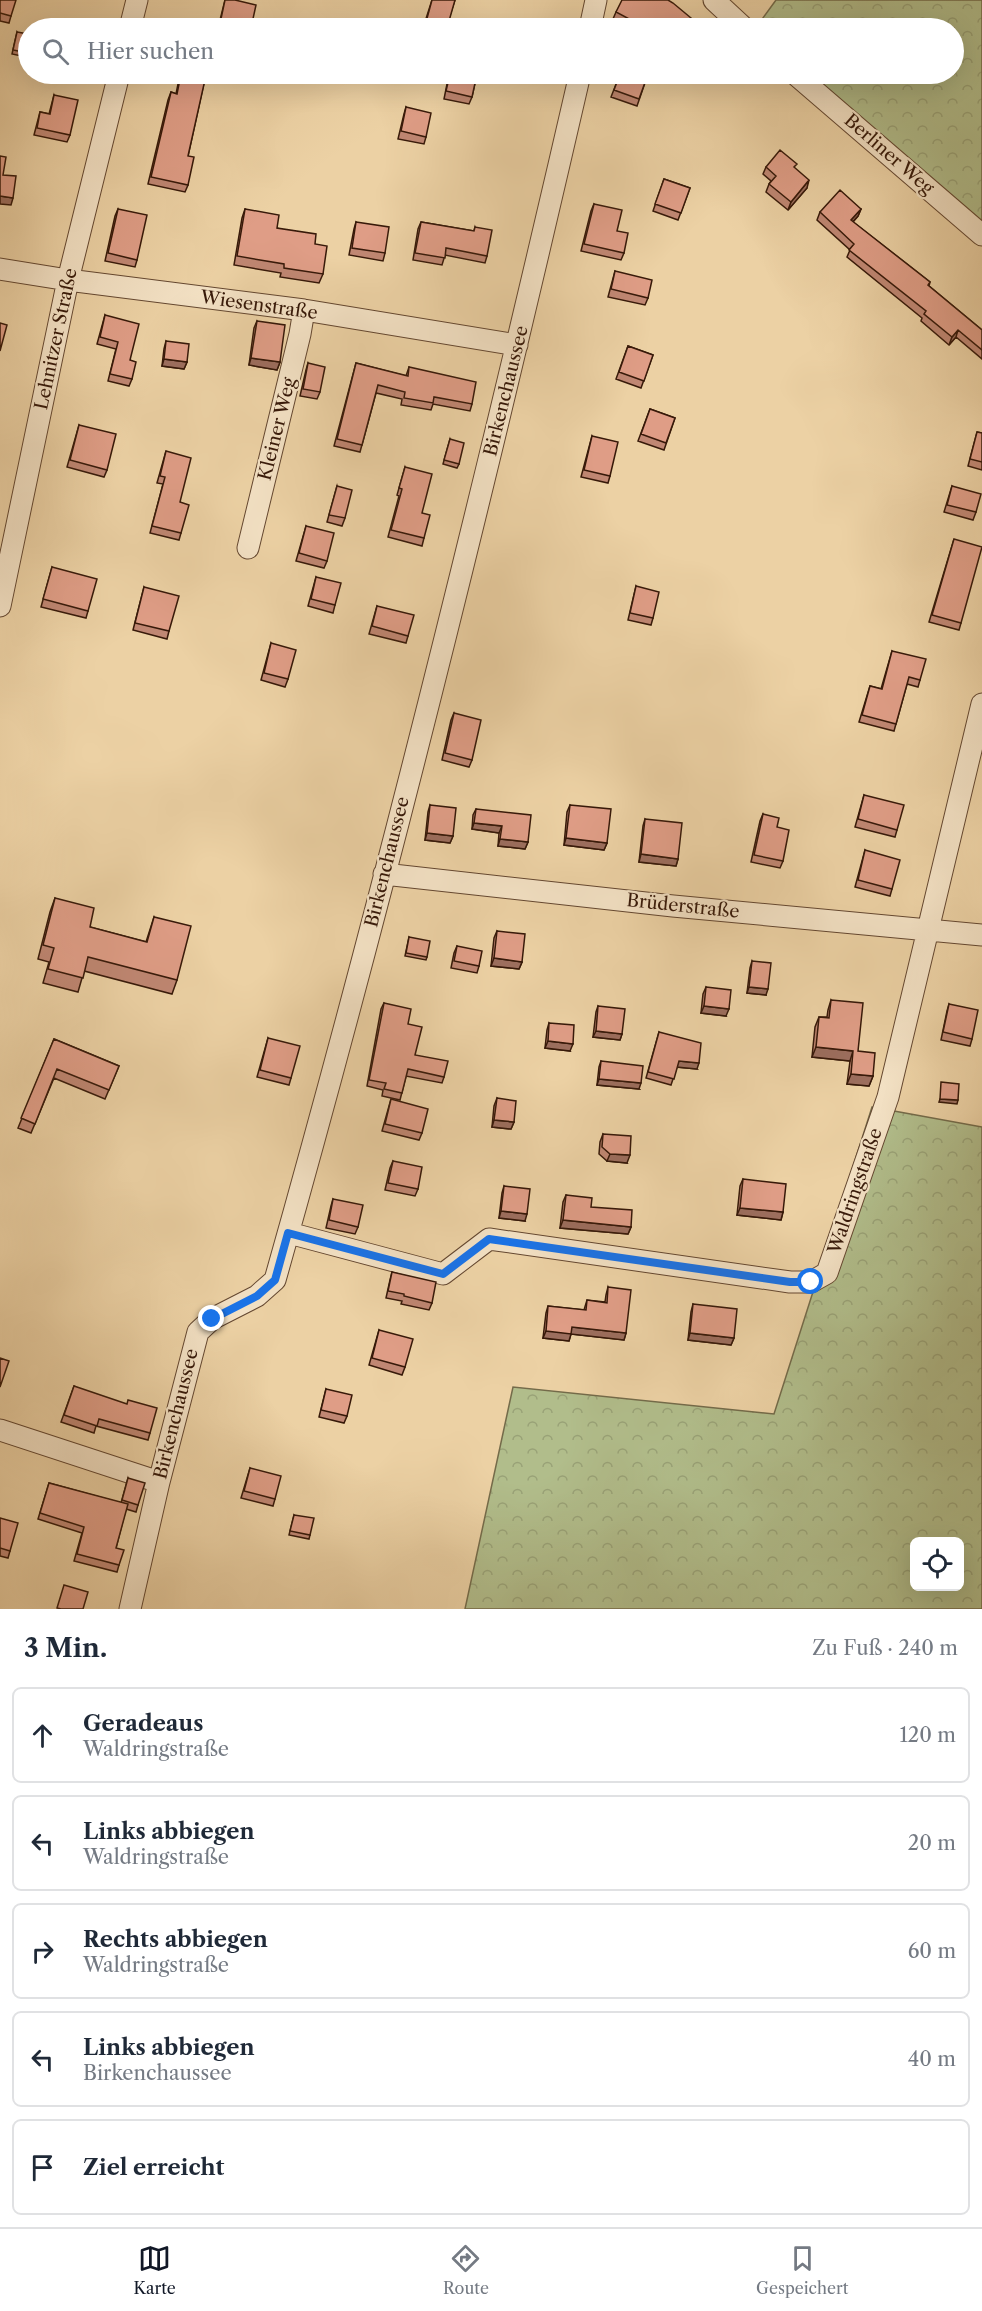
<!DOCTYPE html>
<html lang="de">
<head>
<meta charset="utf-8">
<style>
  body { margin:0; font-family:"Libre Caslon Text",serif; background:#f2f2f3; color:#1f2937 }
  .controls { position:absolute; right:18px; bottom:18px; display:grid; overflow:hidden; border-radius:9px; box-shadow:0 6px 24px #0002 }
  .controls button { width:54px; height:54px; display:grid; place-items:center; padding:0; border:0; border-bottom:2px solid #e0e1e3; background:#fff; color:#1f2937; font:30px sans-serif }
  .stop { position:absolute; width:18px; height:18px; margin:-14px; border:4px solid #1a73e8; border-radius:50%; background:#fff }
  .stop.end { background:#1a73e8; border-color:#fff; box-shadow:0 2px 6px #0008 }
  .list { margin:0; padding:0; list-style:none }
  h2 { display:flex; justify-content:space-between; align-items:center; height:78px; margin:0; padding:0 24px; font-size:26px }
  h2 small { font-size:20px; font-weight:400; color:#747a83 }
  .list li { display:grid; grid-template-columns:39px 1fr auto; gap:18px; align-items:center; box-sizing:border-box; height:96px; margin:0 12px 12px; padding:0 12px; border:2px solid #e0e1e3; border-radius:9px }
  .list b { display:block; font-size:22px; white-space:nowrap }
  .list p { margin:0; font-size:20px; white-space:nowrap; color:#747a83 }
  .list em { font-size:20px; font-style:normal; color:#747a83 }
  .icon { flex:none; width:33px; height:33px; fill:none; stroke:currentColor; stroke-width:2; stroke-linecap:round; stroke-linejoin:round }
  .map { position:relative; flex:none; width:982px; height:1609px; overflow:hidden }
  .search { position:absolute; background:#fff; box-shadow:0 6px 24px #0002; left:18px; right:18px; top:18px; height:66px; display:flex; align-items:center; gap:15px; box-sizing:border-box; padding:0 21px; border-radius:33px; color:#747a83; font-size:22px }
  .sheet { height:618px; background:#fff }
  nav { display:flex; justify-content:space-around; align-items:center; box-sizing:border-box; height:84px; border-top:2px solid #e0e1e3; background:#fff; font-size:16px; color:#747a83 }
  nav a { display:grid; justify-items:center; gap:3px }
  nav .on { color:#111827 }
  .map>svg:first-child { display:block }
</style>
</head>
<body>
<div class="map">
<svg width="982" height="1609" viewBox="0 0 982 1609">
  <defs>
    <pattern id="forest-crowns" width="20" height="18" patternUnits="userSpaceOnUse" patternTransform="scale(1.5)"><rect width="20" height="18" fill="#b1bd8b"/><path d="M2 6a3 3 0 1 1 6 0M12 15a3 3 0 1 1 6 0" fill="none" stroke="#99a277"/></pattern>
  </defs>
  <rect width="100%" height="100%" fill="#ecd1a4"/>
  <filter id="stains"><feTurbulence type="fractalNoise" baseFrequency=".00333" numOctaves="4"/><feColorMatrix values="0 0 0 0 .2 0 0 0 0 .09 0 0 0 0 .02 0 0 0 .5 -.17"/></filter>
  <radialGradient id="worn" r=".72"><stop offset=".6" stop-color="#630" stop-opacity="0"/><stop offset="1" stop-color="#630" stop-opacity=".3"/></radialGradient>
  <path fill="url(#forest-crowns)" stroke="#746b4a" stroke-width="1.5" fill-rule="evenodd" d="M776,0H982V230L809,74H954V28H760L757,26Z
    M872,1107L982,1127V1609H465L513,1387L774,1414ZM914,1542H960V1586H914Z"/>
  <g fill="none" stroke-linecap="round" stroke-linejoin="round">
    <g stroke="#644730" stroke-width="23">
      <path id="minor" d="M714,0L744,28
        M130,28L137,0
        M590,28L596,0
        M795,74L982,235
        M0,269L68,280L304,310L517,345
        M248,548L300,334L304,310
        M0,606L68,280L119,74
        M384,874L673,906L982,935
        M289,1233L443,1274L489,1239L790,1282H811L827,1273L888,1097L982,704
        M0,1430L159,1482
        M130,1609L159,1482L198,1332L212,1319L257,1296L275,1280C388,881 487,478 580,74"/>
    </g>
    <use href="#minor" stroke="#f3e1c4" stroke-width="21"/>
  </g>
  <path fill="#c08773" stroke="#371909" stroke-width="1.5" d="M0,0L11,16L9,23L0,21Z
    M225,0L251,28H218Z
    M432,0H455L446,28H423Z
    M616,12L702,28H631L613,19Z
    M17,32L28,53L26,57L12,54Z
    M180,74H208L205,83H204L188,156V185L185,192L148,184L168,100L171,92L176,94Z
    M449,74H477L472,97L469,104L444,99Z
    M620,74H648L637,106L611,97Z
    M54,95L70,135L67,142L34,135L40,112L49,114Z
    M406,107L426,137L424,144L398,139L404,114Z
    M766,167L795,169L807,188L788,210L766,192L769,184L771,181L763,174Z
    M664,179L690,188L678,220L653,211Z
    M594,204L617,231L624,253L621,260L581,251L591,211Z
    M118,209L137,260L135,267L105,261L115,216Z
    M245,209L277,228L315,244L323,274L319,283L280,277L281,273L234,265L242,218Z
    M861,209L858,216L853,222L930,282L929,286L982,330V359L956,337L949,345L921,321L922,318L847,257L850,250L817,220L820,212Z
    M356,222L385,253L383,261L349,255L354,229Z
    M421,222L474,231L475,227L487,256L485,263L445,255L442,265L413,260L418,229Z
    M615,271L648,298L645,305L608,297Z
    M105,315L130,360L132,379L129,386L108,381L116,349L97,344Z
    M257,321L280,362L277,370L249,365L254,328Z
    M166,341L187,362L184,369L162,366L164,349Z
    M628,346L653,355L641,388L616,379Z
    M308,363L320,392L317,399L300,396L306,370Z
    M356,363L406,376L409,367L472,404L470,411L433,404L431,410L401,405L402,399L376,393L360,452L334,446Z
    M650,409L675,418L664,450L638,441Z
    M79,425L107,470L104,477L67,467Z
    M977,432L982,433V470L968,466Z
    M592,436L610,476L608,483L581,477Z
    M450,439L459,464L457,468L443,464Z
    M166,451L181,533L179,540L150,533L163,484L157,483Z
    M405,467L422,513L424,538L422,546L388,537L399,496L397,495Z
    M337,486L345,518L342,526L327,522Z
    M952,486L976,512L973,520L944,512Z
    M306,526L327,561L324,568L296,561Z
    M954,539L961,623L959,630L929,622Z
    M52,567L88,611L86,618L41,607Z
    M316,577L335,605L333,613L308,606Z
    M636,586L653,618L651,625L628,620Z
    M144,587L169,631L167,639L133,630Z
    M377,606L408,636L406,643L369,634Z
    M271,643L288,679L285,687L261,680Z
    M892,651L920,680L918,687L907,684L894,731L859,722L870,686L881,689Z
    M454,713L472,760L469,767L442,760L451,720Z
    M864,795L897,830L895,837L855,827Z
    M430,805L453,836L450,843L425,840L428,812Z
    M570,805L607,843L604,850L564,845L567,812Z
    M476,809L528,842L525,849L498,846L499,833L472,829L473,815Z
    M763,814L783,861L780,868L751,862L760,821Z
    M645,819L678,859L676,866L639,862L643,826Z
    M865,850L892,889L890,896L855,887Z
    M55,898L90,927L146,942L154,917L177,980L172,994L84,971L78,992L43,983L49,962L38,959L50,912Z
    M497,931L522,962L519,969L491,966L494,938Z
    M409,937L427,957L426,960L405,956Z
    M457,946L479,966L477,973L451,968L454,953Z
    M752,961L766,995L747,993L750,968Z
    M706,987L726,1016L701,1013L703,994Z
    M831,1000L858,1051L873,1076L869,1086L847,1084L850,1061L812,1057L815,1027L819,1017H827L828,1010Z
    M384,1003L408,1024L415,1055L444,1077L442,1083L406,1076L400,1100L382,1096L383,1090L367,1086L381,1009Z
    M949,1004L972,1039L970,1046L941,1040L947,1011Z
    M598,1006L622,1034L620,1040L593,1037L596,1012Z
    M549,1023L570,1051L545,1048L547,1030Z
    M659,1032L697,1069L677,1067L671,1085L646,1078Z
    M268,1038L291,1078L289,1085L257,1077Z
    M54,1039L119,1066L105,1099L54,1078L31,1133L18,1128Z
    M601,1061L639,1089L597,1085L599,1067Z
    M497,1098L514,1122L511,1129L492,1127L494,1106Z
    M391,1099L422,1133L419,1140L382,1131Z
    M603,1134L627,1163L607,1161L599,1154L600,1142Z
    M393,1161L418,1189L415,1196L385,1190L390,1168Z
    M743,1179L783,1212L781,1220L737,1215L740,1186Z
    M504,1186L525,1221L499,1218L502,1193Z
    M566,1195L631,1227L628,1234L560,1228L563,1202Z
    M333,1199L358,1227L355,1234L326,1228L331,1206Z
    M392,1272L432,1303L429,1310L401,1304L402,1301L386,1298L390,1280Z
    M608,1287L626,1333L624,1340L571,1334L569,1341L543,1338L546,1313L548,1306L584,1310L587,1300L605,1302L606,1295Z
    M693,1304L734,1338L731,1345L688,1340L691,1312Z
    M379,1330L405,1367L402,1375L369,1365Z
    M74,1386L150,1433L148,1440L96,1426L94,1433L61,1422Z
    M326,1389L347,1416L344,1423L319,1417Z
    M250,1468L275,1499L273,1506L241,1498Z
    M128,1478L138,1505L136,1512L126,1509L116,1548L119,1565L117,1572L74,1561L82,1533L38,1519L49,1483L121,1503Z
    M294,1515L310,1535L309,1539L289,1535Z
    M0,1518L10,1551L8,1558L0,1556Z"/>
  <path fill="#9c6e5e" stroke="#371909" stroke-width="1.5" d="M809,180L807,188L788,210L791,202Z
    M0,196L13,198L11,205L0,204Z
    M861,209L858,216L848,227L851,220Z
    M958,330L956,337L949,345L952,337Z
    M251,358L280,362L277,370L249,365Z
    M164,359L187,362L184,369L162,366Z
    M474,823L502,826L499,833L472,829Z
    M427,833L453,836L450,843L425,840Z
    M566,838L607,843L604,850L564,845Z
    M500,839L528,842L525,849L498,846Z
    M641,854L678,859L676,866L639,862Z
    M494,958L522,962L519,969L491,966Z
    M749,987L768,989L766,995L747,993Z
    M704,1006L729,1009L726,1016L701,1013Z
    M596,1031L622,1034L620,1040L593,1037Z
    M548,1041L573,1044L570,1051L545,1048Z
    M816,1047L853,1051L850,1061L812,1057Z
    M679,1061L699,1063L697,1069L676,1067Z
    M851,1074L873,1076L869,1086L847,1084Z
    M599,1079L641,1083L639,1089L597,1085Z
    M940,1099L958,1100L957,1104L939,1102Z
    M494,1120L514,1122L511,1129L492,1127Z
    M610,1154L630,1155L627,1163L607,1161Z
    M740,1208L783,1212L781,1220L737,1215Z
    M501,1211L527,1214L525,1221L499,1218Z
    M563,1220L631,1227L628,1234L560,1228Z
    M572,1327L626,1333L624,1340L571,1334L569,1341L543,1338L546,1331Z
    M690,1333L734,1338L731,1345L688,1340Z"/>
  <path fill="#df9d86" stroke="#371909" stroke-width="1.5" d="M0,0H16L11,16L0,13Z
    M225,0H235L256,5L251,28H219Z
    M432,0H455L447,28L426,22Z
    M622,0H668L673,3L703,28H651L646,24L644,27L616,12Z
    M17,32L28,34V53L13,50Z
    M181,74H208V76L206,75L188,156L194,157L188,185L151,177L171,92L177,94Z
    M450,74H477L472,97L446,91Z
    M620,74H648L639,99L614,90Z
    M54,95L78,100L70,135L37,128L40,112L50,114Z
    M406,107L431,113L426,137L401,131Z
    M780,150L797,164L794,167L809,180L791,202L769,184L776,176L766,167Z
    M0,156L6,157L3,175L16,176L13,198L0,196Z
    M664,179L690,188L681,213L655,204Z
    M840,190L861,209L851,220L930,282L928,285L982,330V350L958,330L952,337L924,314L926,311L849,250L854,244L820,212Z
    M594,204L622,210L617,231L628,233L624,253L584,244Z
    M118,209L147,215L137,260L108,253Z
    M245,209L279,215L277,228L316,234L315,244L327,246L323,274L284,268V264L237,256Z
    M356,222L389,227L385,253L352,248Z
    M421,222L474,231L475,227L492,230L487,256L446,248L445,258L415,253Z
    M615,271L652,280L648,298L611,289Z
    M105,315L139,324L130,360L136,362L132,379L110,374L118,342L100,337Z
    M257,321L285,325L280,362L251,358Z
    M0,323L7,325L0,351Z
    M166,341L189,344L187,362L164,359Z
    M628,346L653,355L644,381L619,372Z
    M308,363L325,367L320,392L303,389Z
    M356,363L408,376L409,367L476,382L472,404L434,397L433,403L404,398L405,392L378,385L362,445L337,439Z
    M650,409L675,418L666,443L641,434Z
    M79,425L116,434L107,470L70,460Z
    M977,432L982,433V462L970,459Z
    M592,436L618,442L610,476L584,470Z
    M450,439L464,443L459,464L444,460Z
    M166,451L191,458L180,502L189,505L181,533L152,526L165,477L160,476Z
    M405,467L432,474L422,513L430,515L424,538L391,530L402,489L399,488Z
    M337,486L352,490L345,518L329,515Z
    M952,486L981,494L976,512L947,505Z
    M306,526L334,533L327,561L299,553Z
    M954,539L982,547L961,623L932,615Z
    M52,567L97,579L88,611L43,599Z
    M316,577L341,583L335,605L311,599Z
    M636,586L659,592L653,618L630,613Z
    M144,587L179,596L169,631L135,623Z
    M377,606L414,615L408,636L372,626Z
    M271,643L296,650L288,679L264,673Z
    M892,651L926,659L920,680L909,677L896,724L862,715L870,686L882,689Z
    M454,713L481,720L472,760L445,753Z
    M864,795L904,805L897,830L858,819Z
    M430,805L456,808L453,836L427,833Z
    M570,805L611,809L607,843L566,838Z
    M476,809L531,815L528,842L500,839L502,826L474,823Z
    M763,814L779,818L777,827L789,830L783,861L754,855Z
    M645,819L682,823L678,859L641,854Z
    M865,850L900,860L892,889L858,880Z
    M55,898L94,908L90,927L147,942L154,917L191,926L177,980L88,957L83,978L48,969L54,948L43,945Z
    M497,931L525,934L522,962L494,958Z
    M409,937L430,941L427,957L406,953Z
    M457,946L482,951L479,966L454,961Z
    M752,961L771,963L768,989L749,987Z
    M706,987L731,990L729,1009L704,1006Z
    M831,1000L863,1003L858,1051L875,1053L873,1076L851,1074L853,1051L816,1047L819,1017L829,1018Z
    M384,1003L411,1009L408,1024L422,1027L415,1055L448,1061L444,1077L408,1069L402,1093L384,1089L386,1083L369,1080Z
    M949,1004L978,1010L972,1039L943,1032Z
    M598,1006L625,1009L622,1034L596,1031Z
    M549,1023L574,1025L573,1044L548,1041Z
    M659,1032L701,1043L699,1063L679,1061L674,1079L648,1072Z
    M268,1038L300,1046L291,1078L260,1070Z
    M54,1039L119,1066L109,1090L57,1069L35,1124L21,1118Z
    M601,1061L643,1066L641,1083L599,1079Z
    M941,1082L959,1084L958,1100L940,1099Z
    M497,1098L516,1101L514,1122L494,1120Z
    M391,1099L428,1109L422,1133L385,1124Z
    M603,1134L631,1136L630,1155L610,1154L602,1147Z
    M393,1161L422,1167L418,1189L388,1183Z
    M743,1179L786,1184L783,1212L740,1208Z
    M504,1186L530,1189L527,1214L501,1211Z
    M566,1195L592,1198L591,1207L632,1210L631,1227L563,1220Z
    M333,1199L363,1205L358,1227L329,1220Z
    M392,1272L436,1282L432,1303L404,1296V1294L388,1291Z
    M608,1287L631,1290L626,1333L572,1327L571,1334L546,1331L548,1306L586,1310L587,1300L607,1303Z
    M693,1304L737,1309L734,1338L690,1333Z
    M379,1330L413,1339L405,1367L372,1358Z
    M0,1358L9,1361L0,1387Z
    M74,1386L127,1404L128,1400L157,1408L150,1433L99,1419L97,1426L64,1415Z
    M326,1389L352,1395L347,1416L321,1410Z
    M250,1468L281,1476L275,1499L244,1491Z
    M128,1478L145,1483L138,1505L122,1500Z
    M49,1483L128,1504L116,1548L124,1550L119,1565L77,1554L84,1527L40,1513Z
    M294,1515L314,1518L310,1535L290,1531Z
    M0,1518L18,1523L10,1551L0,1548Z
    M64,1585L88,1592L83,1609H61L57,1608Z"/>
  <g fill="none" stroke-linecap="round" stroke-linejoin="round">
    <path stroke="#1a73e8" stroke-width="8" d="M212,1319L257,1296L275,1280L288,1233L443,1274L489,1239L790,1282H811"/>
  </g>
  <g text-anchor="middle" stroke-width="4.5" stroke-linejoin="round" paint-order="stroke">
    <g font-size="18" fill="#371909" stroke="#f3e1c4">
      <text transform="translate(889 154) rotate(41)" y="6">Berliner Weg</text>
      <text transform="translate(259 305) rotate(8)" y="6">Wiesenstraße</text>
      <text transform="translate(56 339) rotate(-78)" y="6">Lehnitzer Straße</text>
      <text transform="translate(506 391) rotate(-76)" y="6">Birkenchaussee</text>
      <text transform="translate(277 429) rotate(-76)" y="6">Kleiner Weg</text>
      <text transform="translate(387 862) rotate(-76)" y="6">Birkenchaussee</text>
      <text transform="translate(683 906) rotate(6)" y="6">Brüderstraße</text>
      <text transform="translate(855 1191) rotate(-71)" y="6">Waldringstraße</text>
      <text transform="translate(176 1414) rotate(-76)" y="6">Birkenchaussee</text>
    </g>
  </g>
  <rect width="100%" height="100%" filter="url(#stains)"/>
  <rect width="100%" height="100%" fill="url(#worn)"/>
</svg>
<div class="controls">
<button><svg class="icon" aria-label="locate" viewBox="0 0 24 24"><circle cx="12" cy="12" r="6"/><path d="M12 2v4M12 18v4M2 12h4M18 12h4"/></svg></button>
</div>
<div class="stop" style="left:811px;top:1282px"></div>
<div class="stop end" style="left:212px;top:1319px"></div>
<div class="search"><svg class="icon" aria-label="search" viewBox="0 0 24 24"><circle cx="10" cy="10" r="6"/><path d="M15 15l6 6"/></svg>Hier suchen</div>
</div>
<section class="sheet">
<h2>3 Min.<small>Zu Fuß · 240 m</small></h2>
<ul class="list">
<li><svg class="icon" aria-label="ahead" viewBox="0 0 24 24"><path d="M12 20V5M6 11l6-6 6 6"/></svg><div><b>Geradeaus</b><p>Waldringstraße</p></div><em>120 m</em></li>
<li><svg class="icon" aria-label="left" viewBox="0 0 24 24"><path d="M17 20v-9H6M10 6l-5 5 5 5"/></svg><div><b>Links abbiegen</b><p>Waldringstraße</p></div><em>20 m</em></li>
<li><svg class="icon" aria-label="right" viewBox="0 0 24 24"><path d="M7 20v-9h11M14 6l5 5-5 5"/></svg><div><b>Rechts abbiegen</b><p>Waldringstraße</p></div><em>60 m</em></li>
<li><svg class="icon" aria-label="left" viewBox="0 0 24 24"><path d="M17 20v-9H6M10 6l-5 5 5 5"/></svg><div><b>Links abbiegen</b><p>Birkenchaussee</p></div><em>40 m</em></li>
<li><svg class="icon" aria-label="arrive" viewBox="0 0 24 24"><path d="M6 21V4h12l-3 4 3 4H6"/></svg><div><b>Ziel erreicht</b></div></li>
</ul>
</section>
<nav>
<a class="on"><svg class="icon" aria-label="map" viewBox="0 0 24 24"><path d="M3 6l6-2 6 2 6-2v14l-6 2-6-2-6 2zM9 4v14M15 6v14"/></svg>Karte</a>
<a><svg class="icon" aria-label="directions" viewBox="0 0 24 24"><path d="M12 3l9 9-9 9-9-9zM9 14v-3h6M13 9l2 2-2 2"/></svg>Route</a>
<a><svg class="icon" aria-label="saved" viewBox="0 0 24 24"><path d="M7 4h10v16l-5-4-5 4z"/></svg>Gespeichert</a>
</nav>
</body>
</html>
